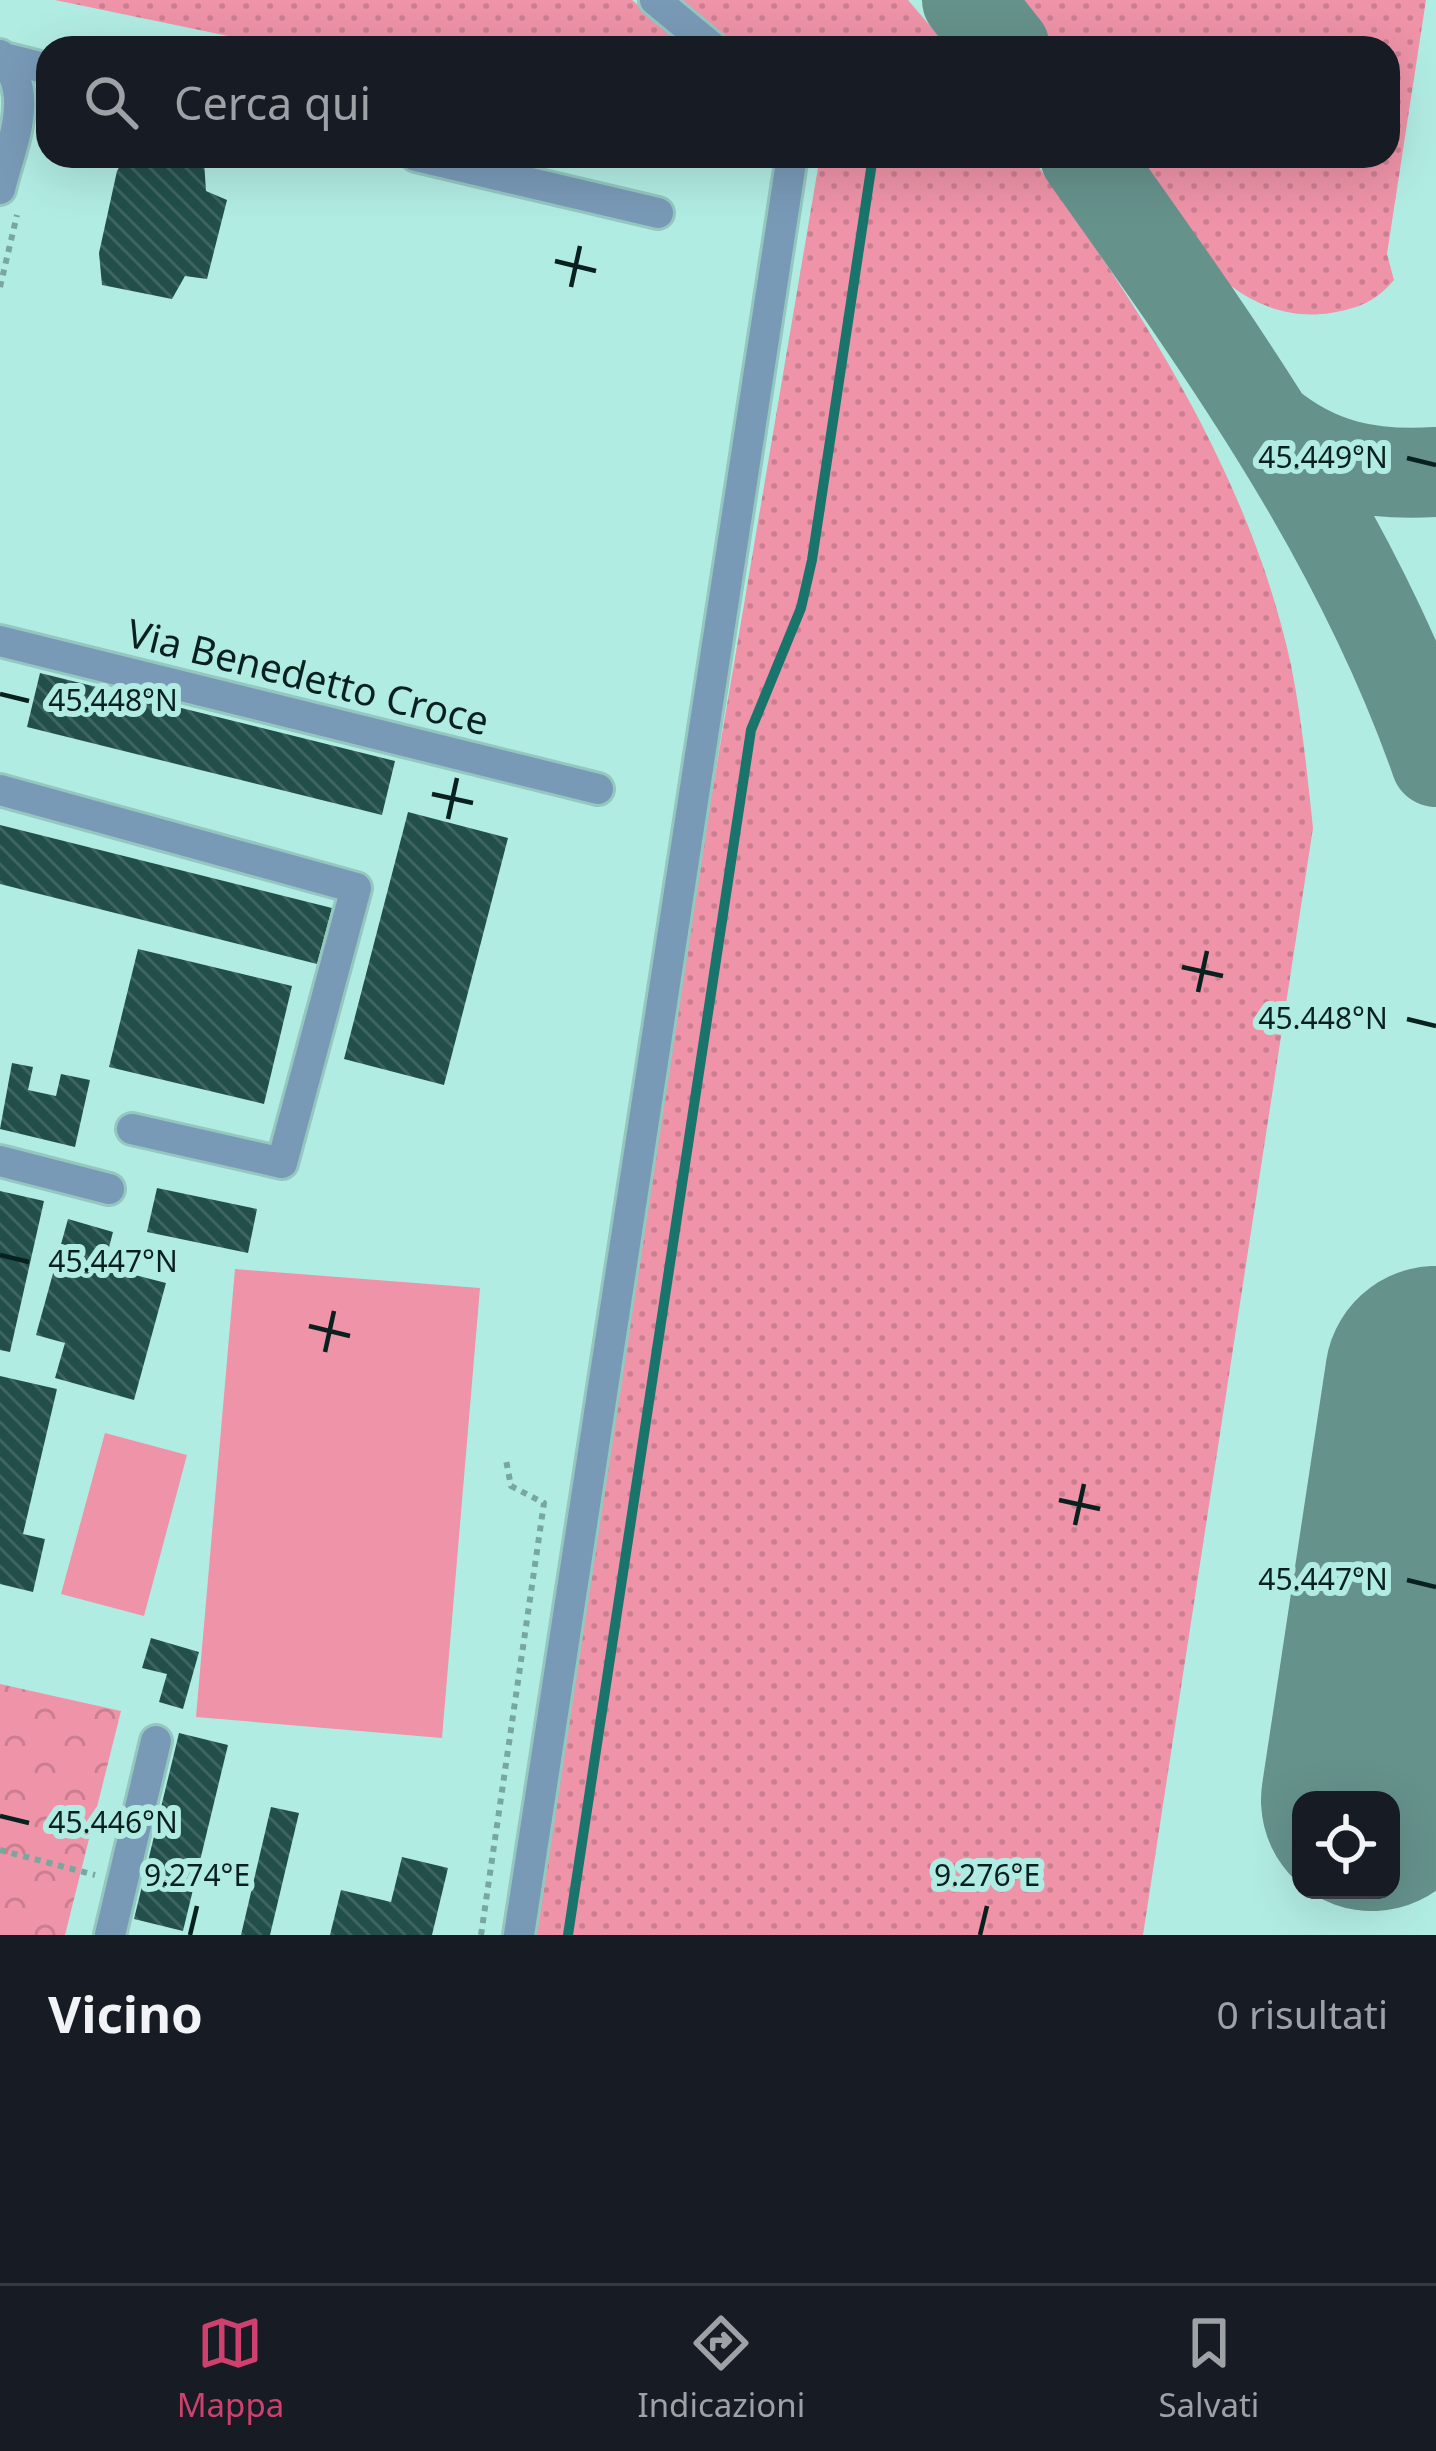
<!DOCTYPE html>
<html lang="it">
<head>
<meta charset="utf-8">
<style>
  body { margin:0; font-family:"Noto Sans",sans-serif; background:#20242c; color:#f1f3f6 }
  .controls { position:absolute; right:36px; bottom:36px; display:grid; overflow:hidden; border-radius:24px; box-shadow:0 12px 48px #0002 }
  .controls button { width:108px; height:108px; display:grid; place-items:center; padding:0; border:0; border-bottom:3px solid #363941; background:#171b24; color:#f1f3f6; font:60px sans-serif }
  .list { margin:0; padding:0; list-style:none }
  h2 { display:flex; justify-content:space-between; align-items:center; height:156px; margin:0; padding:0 48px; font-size:51px }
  h2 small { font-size:39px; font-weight:400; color:#9ea1a6 }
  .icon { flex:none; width:66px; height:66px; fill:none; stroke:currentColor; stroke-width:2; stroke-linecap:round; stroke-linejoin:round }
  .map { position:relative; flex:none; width:1436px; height:1935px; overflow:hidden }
  .search { position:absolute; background:#171b24; box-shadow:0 12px 48px #0002; left:36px; right:36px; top:36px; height:132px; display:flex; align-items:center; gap:30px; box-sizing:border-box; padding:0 42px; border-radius:36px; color:#9ea1a6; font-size:45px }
  .sheet { height:348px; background:#171b24 }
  nav { display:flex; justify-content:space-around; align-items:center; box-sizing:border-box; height:168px; border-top:3px solid #363941; background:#171b24; font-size:33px; color:#9ea1a6 }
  nav a { display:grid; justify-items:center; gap:6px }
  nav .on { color:#ce406d }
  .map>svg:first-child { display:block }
</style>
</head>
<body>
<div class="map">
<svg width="1436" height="1935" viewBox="0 0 1436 1935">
  <defs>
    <pattern id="grass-dots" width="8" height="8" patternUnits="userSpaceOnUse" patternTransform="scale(3)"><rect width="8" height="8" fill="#ee93a8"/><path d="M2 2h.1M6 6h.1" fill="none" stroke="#cb7e90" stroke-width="1.8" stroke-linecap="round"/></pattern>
    <pattern id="park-crowns" width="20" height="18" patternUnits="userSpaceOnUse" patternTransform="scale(3)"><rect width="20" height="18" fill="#ee93a8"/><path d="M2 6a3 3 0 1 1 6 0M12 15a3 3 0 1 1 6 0" fill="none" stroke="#cb7e90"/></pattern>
    <pattern id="building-back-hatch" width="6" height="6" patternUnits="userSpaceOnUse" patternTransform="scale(3)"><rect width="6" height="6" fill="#224f4a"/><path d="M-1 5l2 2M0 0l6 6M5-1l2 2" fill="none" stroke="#3f6561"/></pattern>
  </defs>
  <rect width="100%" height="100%" fill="#b1ece3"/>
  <path fill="url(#grass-dots)" d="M55,0H632L690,48H286Z
    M680,0H908L949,48H739Z
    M1003,0H1426L1387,254L1394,280C1375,302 1359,308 1331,313C1230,328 1173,225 1121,156H1388V48H1039Z
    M820,156H1031C1142,310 1250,476 1291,665C1302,719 1307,773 1313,828L1143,1935H536L680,982Z"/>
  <path fill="url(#park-crowns)" d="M0,1684L121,1711L65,1935H0Z"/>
  <path fill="#ee93a8" d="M235,1269L480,1288L442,1738L196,1717Z
    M105,1433L187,1455L144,1616L61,1594Z"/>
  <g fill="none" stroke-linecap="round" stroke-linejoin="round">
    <path stroke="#19756c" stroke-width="10" d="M568,1935L751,730L801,608L812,560L873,156"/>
    <path stroke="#66928c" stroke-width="90" d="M967,0L1005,48
      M1085,156C1222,349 1357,537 1436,762
      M1268,424C1319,466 1371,476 1436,472"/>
    <path stroke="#66928c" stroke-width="222" d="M1372,1800L1436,1377"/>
  </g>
  <path fill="url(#building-back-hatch)" d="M126,156L204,161L206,191L227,200L207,279L185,276L172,299L102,285L99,253L117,171Z
    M40,673L395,761L382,815L27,727Z
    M408,812L508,838L444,1085L344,1059Z
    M0,825L332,908L317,964L0,884Z
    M138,949L292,986L264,1104L109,1067Z
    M12,1063L33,1067L28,1090L56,1096L61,1074L90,1080L75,1147L0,1129Z
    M157,1188L257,1209L248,1253L147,1232Z
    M0,1191L44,1201L10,1352L0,1350Z
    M68,1219L113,1232L104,1267L166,1283L134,1400L55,1378L65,1343L36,1335Z
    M0,1376L57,1389L23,1534L45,1539L33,1592L0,1584Z
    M151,1638L199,1652L183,1709L159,1702L167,1674L142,1668Z
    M179,1733L228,1745L183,1931L134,1919Z
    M271,1807L299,1813L270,1935H241Z
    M402,1857L448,1868L432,1935H330L341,1890L391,1902Z"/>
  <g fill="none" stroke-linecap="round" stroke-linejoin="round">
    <g stroke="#93c7c0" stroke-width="36">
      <path id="minor" d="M655,0L713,48
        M0,55C37,93 11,143 0,189
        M4,58L48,69
        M416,156L658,213
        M0,641L598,789
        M0,790L356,888L282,1163L132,1129
        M0,1161L109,1189
        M110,1935L156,1741
        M519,1935L792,156"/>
    </g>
    <path stroke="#78a7a0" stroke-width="6" stroke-dasharray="6 6" stroke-linecap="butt" d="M0,287L17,215
      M0,1850L95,1875
      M481,1935L544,1503L511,1486L506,1460"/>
    <use href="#minor" stroke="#799ab7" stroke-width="30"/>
  </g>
  <path fill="none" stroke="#09211e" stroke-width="4.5" d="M555,261L596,271M571,287L580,246M1407,458L1436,465M0,694L29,701M432,794L473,803M448,819L457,778M1182,967L1223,976M1198,992L1207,951M1407,1019L1436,1026M0,1255L29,1262M309,1326L350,1336M325,1352L334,1311M1059,1500L1100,1509M1075,1525L1084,1484M1407,1580L1436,1587M0,1816L29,1823M190,1935L197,1906M980,1935L987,1906"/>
  <g text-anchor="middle" stroke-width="12" stroke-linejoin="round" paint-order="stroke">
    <g font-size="39" fill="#09211e" stroke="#b1ece3">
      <text transform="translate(308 677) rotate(14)" y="14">Via Benedetto Croce</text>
    </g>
  </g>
  <g font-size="30" text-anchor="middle" fill="#09211e" stroke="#b1ece3" stroke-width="12" stroke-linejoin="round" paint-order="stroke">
    <text x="1323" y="468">45.449°N</text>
    <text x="113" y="711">45.448°N</text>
    <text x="1323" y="1029">45.448°N</text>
    <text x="113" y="1272">45.447°N</text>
    <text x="1323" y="1590">45.447°N</text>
    <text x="113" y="1833">45.446°N</text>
    <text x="197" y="1886">9.274°E</text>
    <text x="987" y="1886">9.276°E</text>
  </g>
</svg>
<div class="controls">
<button><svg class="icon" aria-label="locate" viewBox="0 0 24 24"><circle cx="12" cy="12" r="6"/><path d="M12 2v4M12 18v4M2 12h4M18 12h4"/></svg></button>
</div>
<div class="search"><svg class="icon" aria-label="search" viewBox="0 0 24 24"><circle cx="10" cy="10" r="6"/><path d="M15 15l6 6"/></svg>Cerca qui</div>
</div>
<section class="sheet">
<h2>Vicino<small>0 risultati</small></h2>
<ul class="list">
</ul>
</section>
<nav>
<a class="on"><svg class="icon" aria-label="map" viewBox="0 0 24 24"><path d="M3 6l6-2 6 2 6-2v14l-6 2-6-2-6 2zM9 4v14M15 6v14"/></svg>Mappa</a>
<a><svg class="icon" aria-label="directions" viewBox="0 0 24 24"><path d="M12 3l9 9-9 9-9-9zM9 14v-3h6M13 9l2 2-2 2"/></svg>Indicazioni</a>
<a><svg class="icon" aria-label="saved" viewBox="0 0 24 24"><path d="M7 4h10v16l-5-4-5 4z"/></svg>Salvati</a>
</nav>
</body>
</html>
